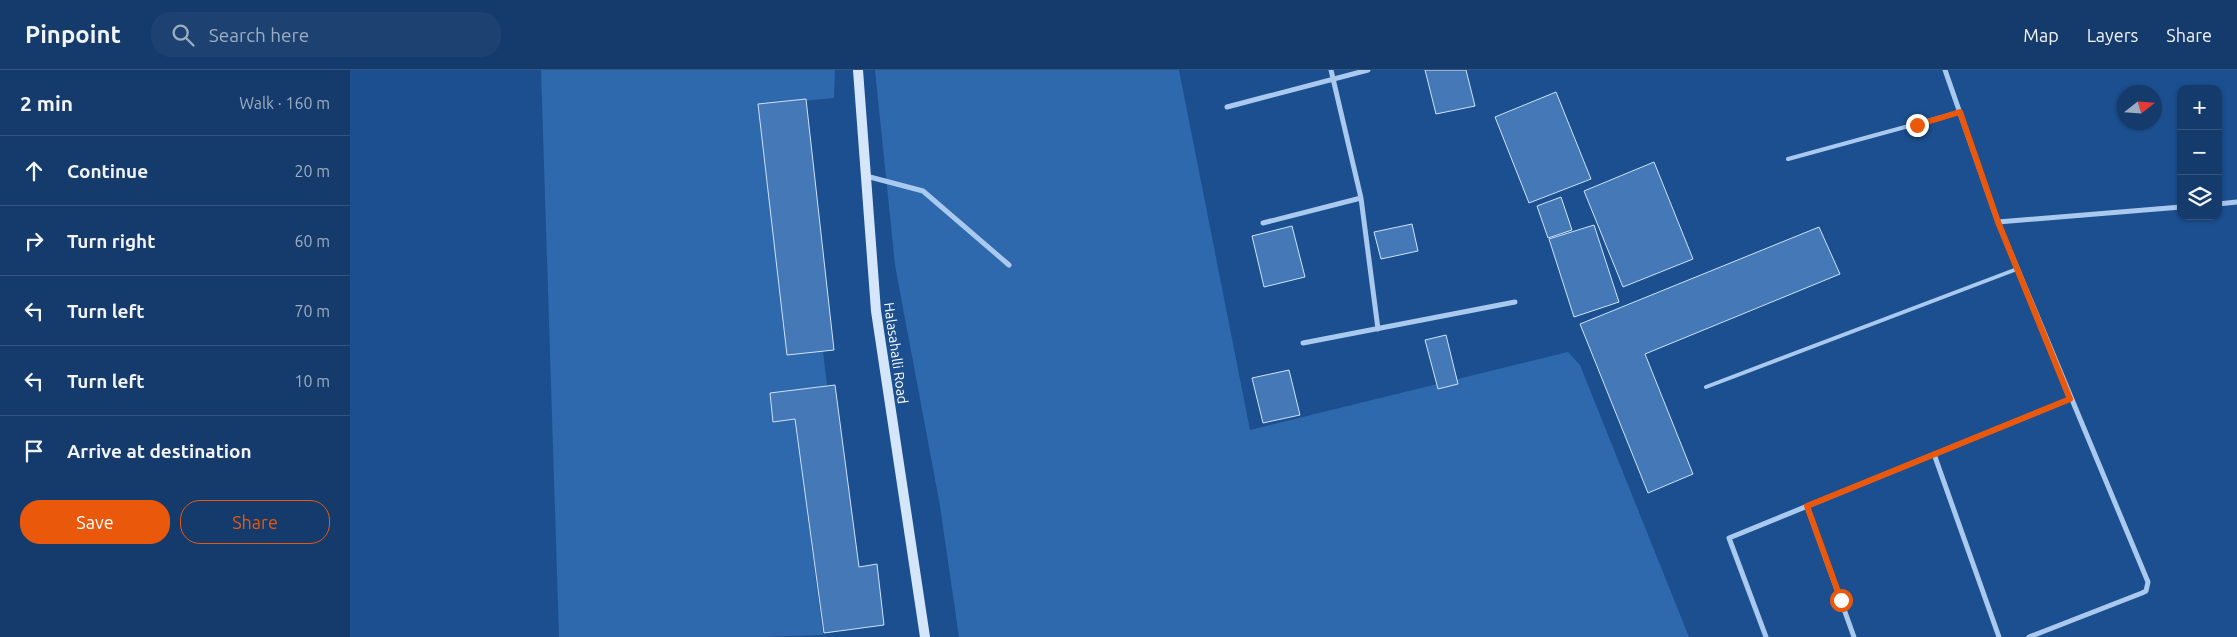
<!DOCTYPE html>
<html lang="en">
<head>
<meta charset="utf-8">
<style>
  body { margin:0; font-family:Ubuntu,sans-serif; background:#1d4271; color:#f1f3f6 }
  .controls { position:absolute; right:15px; top:15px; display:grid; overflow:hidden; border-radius:10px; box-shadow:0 1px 4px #0004 }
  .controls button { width:45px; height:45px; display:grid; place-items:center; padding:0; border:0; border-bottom:1px solid #33557e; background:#143b6b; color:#f1f3f6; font:25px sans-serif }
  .compass { position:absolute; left:1767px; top:15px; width:45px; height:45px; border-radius:50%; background:#143b6b; box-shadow:0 1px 4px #0004; rotate:73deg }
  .stop { position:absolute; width:15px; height:15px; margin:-11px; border:4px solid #ea580c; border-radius:50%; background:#fff }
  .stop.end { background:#ea580c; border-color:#fff; box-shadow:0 1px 5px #0008 }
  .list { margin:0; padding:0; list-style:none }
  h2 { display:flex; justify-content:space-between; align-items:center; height:65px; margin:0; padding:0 20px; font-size:21px }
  h2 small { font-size:16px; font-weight:400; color:#9dadc1 }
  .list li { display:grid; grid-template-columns:32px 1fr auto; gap:15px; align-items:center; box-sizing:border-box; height:70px; padding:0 20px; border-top:1px solid #33557e }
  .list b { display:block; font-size:19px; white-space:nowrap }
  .list em { font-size:16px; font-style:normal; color:#9dadc1 }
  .actions { display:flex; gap:10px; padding:15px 20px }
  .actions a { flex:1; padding:11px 0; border:1px solid #ea580c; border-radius:20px; text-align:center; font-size:18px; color:#ea580c }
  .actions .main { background:#ea580c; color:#fff }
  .icon { flex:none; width:28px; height:28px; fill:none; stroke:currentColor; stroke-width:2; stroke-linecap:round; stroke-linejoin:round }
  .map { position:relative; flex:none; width:1887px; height:567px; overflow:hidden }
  header { display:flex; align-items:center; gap:30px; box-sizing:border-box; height:70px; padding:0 25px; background:#143b6b; border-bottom:1px solid #33557e }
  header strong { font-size:24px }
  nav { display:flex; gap:28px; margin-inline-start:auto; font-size:18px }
  .search { width:350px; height:45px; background:#1d4271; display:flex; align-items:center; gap:12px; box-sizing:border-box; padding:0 18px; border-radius:20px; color:#9dadc1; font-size:19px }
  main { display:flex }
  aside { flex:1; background:#143b6b }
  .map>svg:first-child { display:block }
</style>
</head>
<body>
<header>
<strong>Pinpoint</strong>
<div class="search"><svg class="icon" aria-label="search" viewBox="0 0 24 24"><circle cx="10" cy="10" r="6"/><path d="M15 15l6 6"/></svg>Search here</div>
<nav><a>Map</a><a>Layers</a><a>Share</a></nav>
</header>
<main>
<aside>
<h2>2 min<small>Walk · 160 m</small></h2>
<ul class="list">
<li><svg class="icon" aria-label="ahead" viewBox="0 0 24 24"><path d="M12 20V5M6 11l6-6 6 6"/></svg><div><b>Continue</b></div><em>20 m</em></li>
<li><svg class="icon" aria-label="right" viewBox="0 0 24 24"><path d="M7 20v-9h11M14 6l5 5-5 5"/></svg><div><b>Turn right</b></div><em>60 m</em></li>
<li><svg class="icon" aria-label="left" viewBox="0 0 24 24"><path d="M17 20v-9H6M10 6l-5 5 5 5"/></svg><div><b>Turn left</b></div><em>70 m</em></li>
<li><svg class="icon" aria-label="left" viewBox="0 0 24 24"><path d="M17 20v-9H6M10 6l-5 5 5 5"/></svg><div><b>Turn left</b></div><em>10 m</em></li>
<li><svg class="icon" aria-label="arrive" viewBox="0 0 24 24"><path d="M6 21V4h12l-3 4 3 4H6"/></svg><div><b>Arrive at destination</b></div></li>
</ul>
<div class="actions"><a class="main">Save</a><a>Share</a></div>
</aside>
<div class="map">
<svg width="1887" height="567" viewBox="0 0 1887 567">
  <rect width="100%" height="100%" fill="#1b4f8f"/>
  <path fill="#2e69ad" d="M191,0H485L484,28L408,35L437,285L473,281L477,316L420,324L423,352L445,349L473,565L411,567H209Z
    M525,0H829L900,360L1218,282L1230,295L1339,567H609L590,436L545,195Z"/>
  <path fill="#4478b7" stroke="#cfe3fa" d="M1075,0H1116L1125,36L1086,44Z
    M1206,22L1241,109L1179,133L1145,47Z
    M456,29L484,280L437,285L408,34Z
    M1304,92L1343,189L1273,217L1234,121Z
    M1211,127L1222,160L1198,168L1187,136Z
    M1062,154L1068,181L1031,189L1024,162Z
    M1244,155L1269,232L1224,247L1199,169Z
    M942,156L955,207L914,217L902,166Z
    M1469,157L1490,204L1295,284L1343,404L1298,423L1230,254Z
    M1096,265L1108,314L1088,319L1075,270Z
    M939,300L950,345L913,353L902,308Z
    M485,315L509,497L527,494L534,555L474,563L445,349L423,352L420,323Z"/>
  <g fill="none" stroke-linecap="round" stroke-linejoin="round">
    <path stroke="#a9c9ee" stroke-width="4" d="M1438,89L1610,42
      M1356,317L1667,199"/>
    <path stroke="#a9c9ee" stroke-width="5" d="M981,0L1011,128L1028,259
      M1595,0L1648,152L1798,512L1796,521L1792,523L1679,567
      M877,37L1018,0
      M516,106L573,121L659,195
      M1868,134L1887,132
      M1648,152L1831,137
      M913,153L1011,128
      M953,273L1165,232
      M1584,384L1649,567
      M1457,436L1504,567
      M1416,567L1379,468L1720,329"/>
    <path stroke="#d6e6fa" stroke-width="10" d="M508,0L526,241L575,567"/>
  </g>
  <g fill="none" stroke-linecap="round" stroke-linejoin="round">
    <path stroke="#ea580c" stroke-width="6" d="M1491,530L1457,436L1720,329L1648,152L1610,42L1567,55"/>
  </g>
  <g text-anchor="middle" stroke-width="5" stroke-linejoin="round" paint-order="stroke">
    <g font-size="14" fill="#fff" stroke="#1b4f8f">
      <text transform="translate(546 283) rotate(82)" y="5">Halasahalli Road</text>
    </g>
  </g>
</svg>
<div class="controls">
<button>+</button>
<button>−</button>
<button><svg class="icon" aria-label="layers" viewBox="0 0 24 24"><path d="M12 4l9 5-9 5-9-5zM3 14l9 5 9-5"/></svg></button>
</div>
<svg class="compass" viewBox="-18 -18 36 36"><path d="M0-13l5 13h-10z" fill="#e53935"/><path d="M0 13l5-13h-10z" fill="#9dadc1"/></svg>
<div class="stop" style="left:1491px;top:530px"></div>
<div class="stop end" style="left:1567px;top:55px"></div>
</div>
</main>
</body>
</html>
